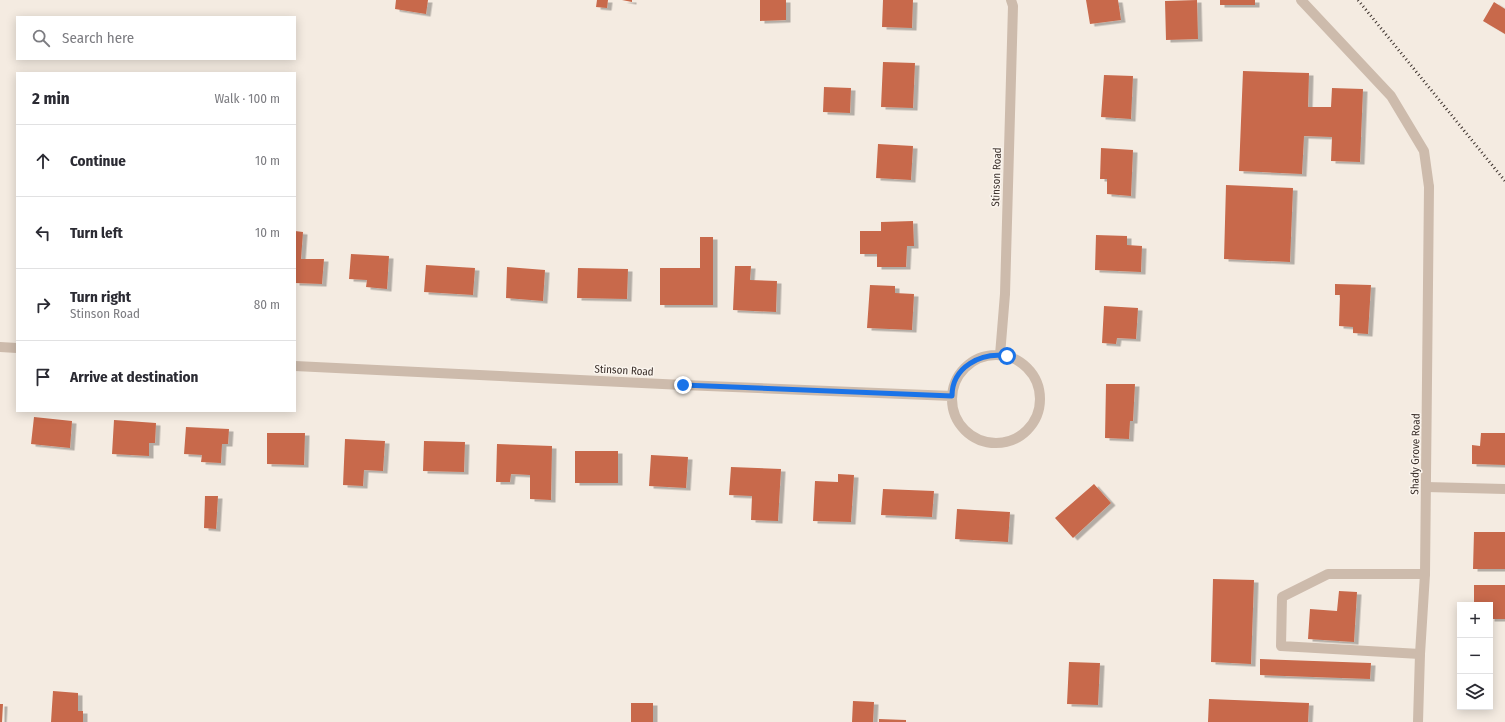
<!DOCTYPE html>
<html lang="en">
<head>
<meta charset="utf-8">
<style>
  body { margin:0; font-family:"Fira Sans Condensed",sans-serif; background:#f2f2f3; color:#2b2b33 }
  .controls { position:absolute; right:12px; bottom:12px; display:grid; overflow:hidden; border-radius:0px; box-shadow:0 2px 10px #0003 }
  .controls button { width:36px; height:36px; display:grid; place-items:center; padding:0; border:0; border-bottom:1px solid #e1e1e2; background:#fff; color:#2b2b33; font:20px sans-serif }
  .stop { position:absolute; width:12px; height:12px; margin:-9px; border:3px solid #1a73e8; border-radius:50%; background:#fff }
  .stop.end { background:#1a73e8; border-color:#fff; box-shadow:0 1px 4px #0008 }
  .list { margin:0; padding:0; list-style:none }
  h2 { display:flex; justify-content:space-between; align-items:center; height:52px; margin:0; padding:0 16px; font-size:17px }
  h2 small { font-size:13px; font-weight:400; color:#7c7c81 }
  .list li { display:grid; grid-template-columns:26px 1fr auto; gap:12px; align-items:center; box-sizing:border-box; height:72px; padding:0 16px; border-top:1px solid #e1e1e2 }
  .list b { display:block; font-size:15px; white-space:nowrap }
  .list p { margin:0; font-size:13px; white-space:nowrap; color:#7c7c81 }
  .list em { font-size:13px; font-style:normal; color:#7c7c81 }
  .icon { flex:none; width:22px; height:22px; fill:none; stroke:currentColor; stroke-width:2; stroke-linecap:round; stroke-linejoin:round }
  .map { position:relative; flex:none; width:1505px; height:722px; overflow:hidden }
  .search { position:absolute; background:#fff; box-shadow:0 2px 10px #0003; left:16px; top:16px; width:280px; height:44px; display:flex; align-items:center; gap:10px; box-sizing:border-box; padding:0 14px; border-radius:0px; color:#7c7c81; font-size:15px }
  .panel { position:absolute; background:#fff; box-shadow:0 2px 10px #0003; left:16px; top:72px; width:280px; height:340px; border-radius:0px }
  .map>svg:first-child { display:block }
</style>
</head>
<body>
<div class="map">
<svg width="1505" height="722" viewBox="0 0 1505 722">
  <defs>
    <filter id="shadow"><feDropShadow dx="4.5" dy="2.5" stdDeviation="0" flood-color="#0004"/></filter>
  </defs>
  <rect width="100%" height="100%" fill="#f4ebe1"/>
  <path fill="#c8694b" filter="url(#shadow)" d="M396,0H428L426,14L395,9Z
    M597,0H608L607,8L596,7Z
    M622,0H632V2Z
    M760,0H786V20L760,21Z
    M883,0H913L912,28L882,27Z
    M1086,0H1118L1121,20L1090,24Z
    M1197,0L1198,39L1166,40L1165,1Z
    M1220,0H1255V5H1220Z
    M1494,2L1505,9V34L1483,21Z
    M883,62L915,63L913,108L881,107Z
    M1243,71L1309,73L1308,107H1331L1332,88L1363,89L1360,162L1331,161L1332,137L1304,136L1302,174L1239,171Z
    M1104,75L1133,76L1131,119L1101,117Z
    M824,87L851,88L850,113L823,112Z
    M878,144L913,146L911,180L876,178Z
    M1101,148L1133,150L1131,196L1107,194V179H1100Z
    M1226,185L1293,188L1290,262L1224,259Z
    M913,221L914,246H907L906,267H877V254H860V231H881V222Z
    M295,231L303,232L301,259H324L322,284L295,283Z
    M1096,235L1127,236V245L1142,246L1141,272L1095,270Z
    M700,237H713V305H660V268H700Z
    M351,254L389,256L387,289L366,287L367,280L349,279Z
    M426,265L475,268L473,295L424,292Z
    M735,266H751L750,280L777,281L776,312L733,310Z
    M507,267L545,270L543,301L506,298Z
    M578,268L628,269L627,299L577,298Z
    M1335,284L1371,285L1368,334L1353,333V327L1339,326L1340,295H1335Z
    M870,285L895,286V293L914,294L912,330L867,328Z
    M1104,306L1138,308L1136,339L1117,338L1116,344L1102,343Z
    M1106,384H1135L1133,421H1130L1129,439L1105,438Z
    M34,417L72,421L70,448L31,444Z
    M114,420L156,423L155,443H149V456L112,454Z
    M186,427L229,429L228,444H222L221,463L201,462L202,455L184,454Z
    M267,433H305L304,465L267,464Z
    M1481,433H1505V465L1472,464V445L1480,446Z
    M345,439L385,441L383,471L364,470L363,486L343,485Z
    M424,441L465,442L464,472L423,471Z
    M497,444L552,446L551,500L530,499V475L511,474L510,482H496Z
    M575,451H618V483H575Z
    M651,455L688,457L686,488L649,486Z
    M731,467L781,469L778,521L751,520L752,496L729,495Z
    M838,474L854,475L851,522L813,521L815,481L838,482Z
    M1094,484L1111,503L1073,538L1055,518Z
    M883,489L934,491L932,517L881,515Z
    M205,496H218L216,529L204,528Z
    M957,509L1010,512L1008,542L955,539Z
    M1474,532H1505V569H1473Z
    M1213,579L1254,580L1251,664L1211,662Z
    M1474,585H1505V619H1490V605H1474Z
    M1339,591L1357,592L1354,642L1308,639L1310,609L1337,611Z
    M1260,659L1371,663L1370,679L1260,675Z
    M1069,662L1100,663L1098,705L1067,704Z
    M53,691L78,693V711H83V722H51Z
    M1209,699L1309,703L1308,722H1208Z
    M853,701L874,702L873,722H852Z
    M631,703H653V722H631Z
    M0,704H3L2,722H0Z
    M879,719L906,720V722H879Z"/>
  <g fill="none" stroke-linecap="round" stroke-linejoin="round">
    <path stroke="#cdbbac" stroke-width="10" d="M1301,0L1391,96L1424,151L1429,187
      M1426,487L1505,489
      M1420,654L1281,646L1282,597L1328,574H1425"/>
    <path stroke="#cdbbac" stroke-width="10" d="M0,347L17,348
      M952 399a44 44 0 1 1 88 0a44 44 0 1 1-88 0Z
      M1000,355L1005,294L1013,6L1011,0
      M295,366L683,385L952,396
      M1418,722L1420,654L1425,574L1429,187"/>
    <path stroke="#3b302b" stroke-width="3" stroke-dasharray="1 3" stroke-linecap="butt" d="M1358,0L1505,181"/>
  </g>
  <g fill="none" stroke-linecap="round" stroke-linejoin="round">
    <path stroke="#1a73e8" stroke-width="5" d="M683,385L952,396C952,367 981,352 1007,356"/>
  </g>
  <g text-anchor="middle" stroke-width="3" stroke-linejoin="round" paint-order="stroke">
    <g font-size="11" fill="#3b302b" stroke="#fbf5ee">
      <text transform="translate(996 177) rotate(-88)" y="4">Stinson Road</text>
      <text transform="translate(624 370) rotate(3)" y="4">Stinson Road</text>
      <text transform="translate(1415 454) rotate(-89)" y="4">Shady Grove Road</text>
    </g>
  </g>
</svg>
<div class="controls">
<button>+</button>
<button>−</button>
<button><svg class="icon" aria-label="layers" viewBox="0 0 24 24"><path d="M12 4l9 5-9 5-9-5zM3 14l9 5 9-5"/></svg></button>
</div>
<div class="stop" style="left:1007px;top:356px"></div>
<div class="stop end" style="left:683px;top:385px"></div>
<div class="search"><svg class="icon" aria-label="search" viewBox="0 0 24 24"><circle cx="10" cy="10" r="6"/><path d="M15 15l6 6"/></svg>Search here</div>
<section class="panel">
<h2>2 min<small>Walk · 100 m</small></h2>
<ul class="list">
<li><svg class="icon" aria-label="ahead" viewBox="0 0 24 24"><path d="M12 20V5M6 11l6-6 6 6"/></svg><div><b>Continue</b></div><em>10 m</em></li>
<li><svg class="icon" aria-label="left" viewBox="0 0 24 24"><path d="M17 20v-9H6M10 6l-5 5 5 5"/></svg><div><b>Turn left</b></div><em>10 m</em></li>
<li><svg class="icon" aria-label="right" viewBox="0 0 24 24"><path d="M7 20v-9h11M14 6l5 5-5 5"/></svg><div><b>Turn right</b><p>Stinson Road</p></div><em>80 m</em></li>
<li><svg class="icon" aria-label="arrive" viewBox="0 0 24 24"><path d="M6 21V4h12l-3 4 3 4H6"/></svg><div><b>Arrive at destination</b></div></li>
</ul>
</section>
</div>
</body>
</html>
